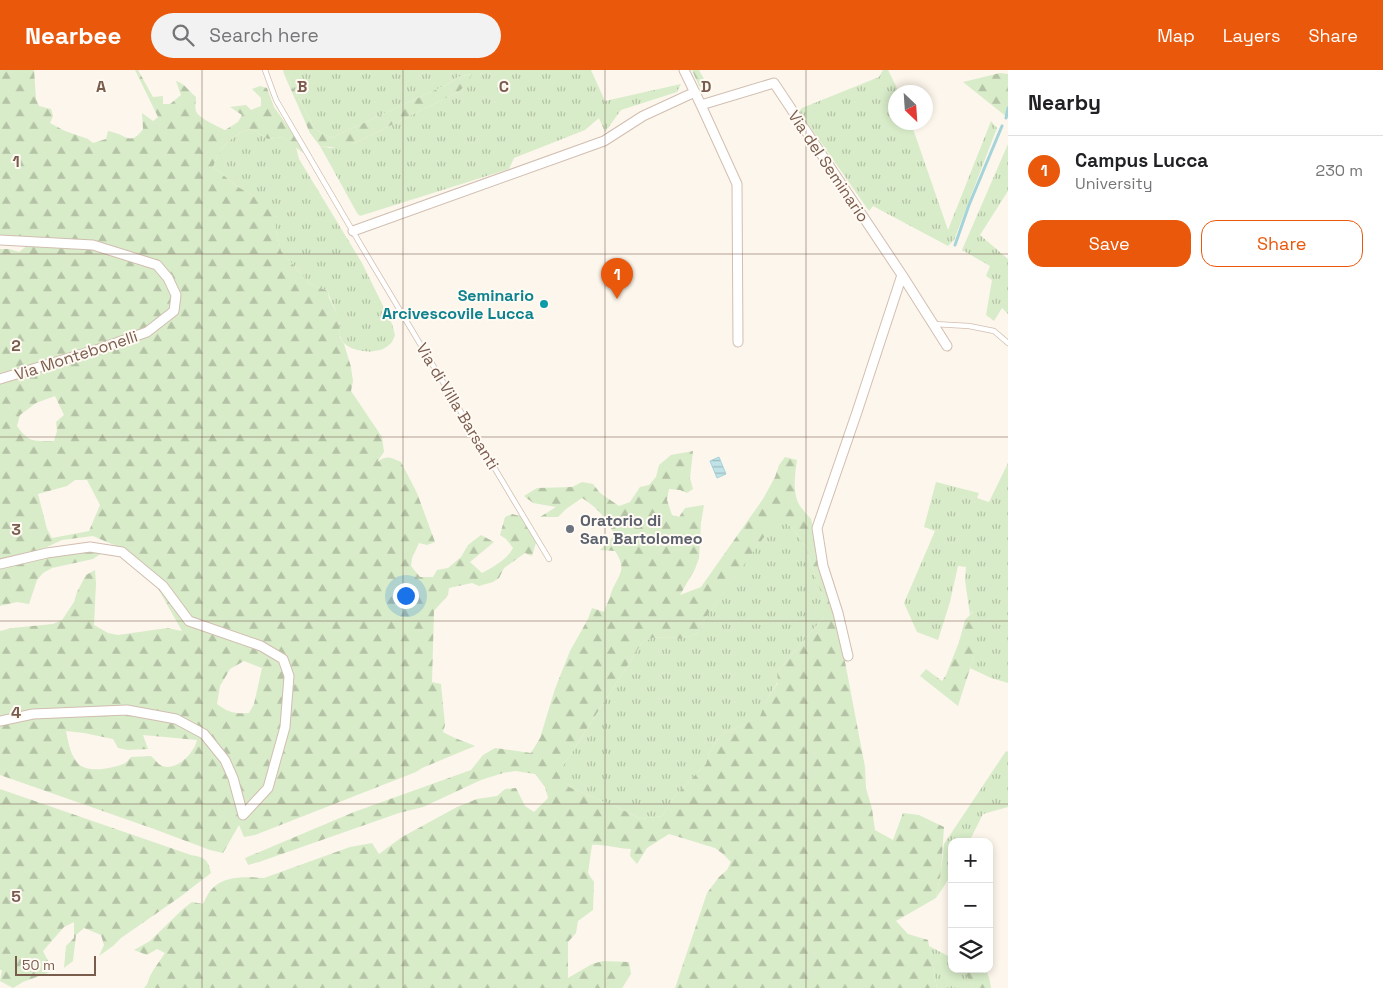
<!DOCTYPE html>
<html lang="en">
<head>
<meta charset="utf-8">
<style>
  body { margin:0; font-family:"Space Grotesk",sans-serif; background:#f2f2f2; color:#202124 }
  .controls { position:absolute; right:15px; bottom:15px; display:grid; overflow:hidden; border-radius:10px; box-shadow:0 2px 8px #0003 }
  .controls button { width:45px; height:45px; display:grid; place-items:center; padding:0; border:0; border-bottom:1px solid #e0e0e0; background:#fff; color:#202124; font:25px sans-serif }
  .compass { position:absolute; left:888px; top:15px; width:45px; height:45px; border-radius:50%; background:#fff; box-shadow:0 2px 8px #0003; rotate:155deg }
  .scale { position:absolute; left:15px; bottom:12px; width:81px; box-sizing:border-box; padding-left:5px; border:2px solid #7a5c4d; border-top:0; font-size:14px; line-height:18px; white-space:nowrap; color:#7a5c4d; -webkit-text-stroke:4px #fffaf3; paint-order:stroke }
  .you { position:absolute; left:405px; top:525px; width:18px; height:18px; margin:-12px; border:4px solid #fff; border-radius:50%; background:#1a73e8; box-shadow:0 0 0 8px #1a73e833 }
  .badge { display:grid; place-items:center; width:32px; height:32px; border-radius:50%; background:#ea580c; color:#fff; font-size:16px; font-weight:700 }
  .pin { position:absolute; translate:-50% -41px; filter:drop-shadow(0 1px 2px #0008) }
  .pin::after { content:''; position:absolute; top:26px; width:18px; height:15px; background:inherit; clip-path:polygon(0 0,100% 0,50% 100%) }
  .list { margin:0; padding:0; list-style:none }
  h2 { display:flex; justify-content:space-between; align-items:center; height:65px; margin:0; padding:0 20px; font-size:21px }
  h2 small { font-size:16px; font-weight:400; color:#757577 }
  .list li { display:grid; grid-template-columns:32px 1fr auto; gap:15px; align-items:center; box-sizing:border-box; height:70px; padding:0 20px; border-top:1px solid #e0e0e0 }
  .list b { display:block; font-size:19px; white-space:nowrap }
  .list p { margin:0; font-size:16px; white-space:nowrap; color:#757577 }
  .list em { font-size:16px; font-style:normal; color:#757577 }
  .actions { display:flex; gap:10px; padding:15px 20px }
  .actions a { flex:1; padding:11px 0; border:1px solid #ea580c; border-radius:15px; text-align:center; font-size:18px; color:#ea580c }
  .actions .main { background:#ea580c; color:#fff }
  .icon { flex:none; width:28px; height:28px; fill:none; stroke:currentColor; stroke-width:2; stroke-linecap:round; stroke-linejoin:round }
  .map { position:relative; flex:none; width:1008px; height:918px; overflow:hidden }
  header { display:flex; align-items:center; gap:30px; box-sizing:border-box; height:70px; padding:0 25px; background:#ea580c; color:#fff }
  header strong { font-size:24px }
  nav { display:flex; gap:28px; margin-inline-start:auto; font-size:18px }
  .search { width:350px; height:45px; background:#f2f2f2; display:flex; align-items:center; gap:12px; box-sizing:border-box; padding:0 18px; border-radius:28px; color:#757577; font-size:19px }
  main { display:flex }
  aside { flex:1; background:#fff }
  .map>svg:first-child { display:block }
</style>
</head>
<body>
<header>
<strong>Nearbee</strong>
<div class="search"><svg class="icon" aria-label="search" viewBox="0 0 24 24"><circle cx="10" cy="10" r="6"/><path d="M15 15l6 6"/></svg>Search here</div>
<nav><a>Map</a><a>Layers</a><a>Share</a></nav>
</header>
<main>
<div class="map">
<svg width="1008" height="918" viewBox="0 0 1008 918">
  <defs>
    <pattern id="grass-tufts" width="24" height="20" patternUnits="userSpaceOnUse" patternTransform="scale(1.25)"><rect width="24" height="20" fill="#d8ecc9"/><path d="M3 7l-1-3M5 7V3M7 7l1-3M15 17l-1-3M17 17v-4M19 17l1-3" fill="none" stroke="#b4c2a5"/></pattern>
    <pattern id="forest-firs" width="22" height="20" patternUnits="userSpaceOnUse" patternTransform="scale(1.25)"><rect width="22" height="20" fill="#d8ecc9"/><path d="M5 1l3.5 6h-7zM16 11l3.5 6h-7z" fill="#b4c2a5"/></pattern>
    <pattern id="water-rules" width="6" height="5" patternUnits="userSpaceOnUse" patternTransform="scale(1.25)"><rect width="6" height="5" fill="#bfe3e8"/><path d="M0 2.5h6" fill="none" stroke="#a0bbbe"/></pattern>
  </defs>
  <rect width="100%" height="100%" fill="#fdf6ec"/>
  <path fill="url(#grass-tufts)" d="M283,0H591L605,31L681,14L677,22L621,40L605,62L599,48L585,60L514,88L509,99L360,146L357,143L320,76L330,78L355,73L458,22L471,4L458,7L446,15L331,68L315,59L288,8L284,4Z
    M883,0H888L899,22H896V52L911,53L948,160L991,51L997,58L954,170L948,176L873,136L869,141L799,41L802,38L879,7Z
    M251,59L268,69L283,67L296,77L299,89L362,193L392,254L395,265C394,268 392,273 389,275C379,285 352,283 343,272C337,265 341,254 338,246C335,237 330,231 328,221L310,214L281,181L276,160V147L263,132L238,117L213,97C220,78 230,65 251,59Z
    M1008,74V121L980,165L1008,189V244L1002,238L994,251L986,245L992,210L986,206L990,196L962,180Z
    M1008,393V613L991,608L970,598L974,586L973,541L970,545L965,510L966,497L958,496L950,532L938,570L917,562L904,533L935,461L924,457L936,412L979,423L977,428L989,432Z
    M777,448L789,455L797,464L806,479L824,531V547L777,602L778,612C770,623 764,634 761,647L725,663L717,670L709,683L706,694L674,727L662,746L641,749L619,738L569,717L559,708L563,696L642,573L651,568L670,567L681,569L697,564L701,554Z
    M1006,681L1008,682V737L983,744L969,772H952V804L936,828L941,801L944,774Z
    M929,876L952,888V899H964L973,918H937Z"/>
  <path fill="url(#forest-firs)" fill-rule="evenodd" d="M0,0H34L36,29L39,36L51,39L53,46L50,53L65,61L88,69L93,73L106,69L108,61C112,62 117,63 121,65C131,71 136,69 143,59L142,43L153,51L158,47L135,0H138L153,27L163,26V34H170L181,25L176,11C184,13 190,22 196,27C196,32 194,39 197,43C201,49 219,57 225,60L238,52L242,45L230,37L246,35L251,40L261,36V28L252,19L260,16L267,18L274,37L302,76L303,83L283,67L268,69L251,59C230,65 220,78 213,97L238,117L264,132L269,137L276,147V160L281,181L310,214L328,221L329,228L339,247L340,268L344,274L351,297L353,311L351,321L382,367L384,382L377,392C387,385 390,387 401,392L417,423L435,472L427,475L419,473L412,488L411,496L420,507H433L437,500L448,498L461,487L468,475L481,465L494,472L470,492L482,503C493,497 507,490 513,478L506,469L500,465L505,447L512,444L520,446L530,459L534,466L536,473L532,486L525,483L504,498L499,508L493,512L479,516L472,513L449,518L448,525L434,541L432,612L441,614L445,655L443,662C453,668 464,671 475,676L422,698L416,702L255,765L244,767L239,755L223,783L210,780L154,759L0,705V561L12,558L53,554L62,550L74,532L77,522L86,505L95,500L96,513L94,555L108,563L118,565L167,558L182,561L156,515L121,478L93,466L62,470L34,483L45,488L92,478L102,483L93,489L52,498L43,503L37,510L29,534L17,532L0,536V179H9L19,182L29,174L0,167ZM55,326L64,345L56,352L57,361L54,371C34,371 29,373 17,356L20,345L36,333ZM75,410H87L100,435L89,461L52,468L47,459L38,424L67,416ZM244,591L262,598L254,634L249,643C235,644 229,643 217,634L220,616L230,599ZM66,661L84,663L113,669L118,678L128,680L148,679L143,665L197,670C194,684 175,703 160,695C157,693 154,688 151,686L131,687C129,689 127,693 123,694C111,699 84,704 76,691C70,683 68,671 66,661Z
    M692,0H699L704,9L705,20L699,16Z
    M1000,3L1008,4V48L963,12Z
    M284,4L288,8L315,59L331,68L446,15L458,7L472,4L468,13L458,22L355,73C344,77 331,78 320,76L310,63Z
    M693,381L690,408L693,419L687,423L680,420L669,419L667,430L672,445L679,447L685,438L704,435L701,453L699,488L695,499L680,525L701,517L763,429L775,407L779,395L785,387L797,390C795,404 792,423 800,436C803,440 807,445 811,449L842,576L865,697L866,718L872,739L875,760L893,770L903,743L919,745L944,757L941,801L936,828L896,851L908,864L928,870L937,918H675L707,823L719,807L727,800L731,792L723,784L715,778L669,764L647,778L637,794L630,786L631,779C617,779 605,774 592,775L588,803L594,812L593,840L578,851L576,863L568,872V908L592,894L603,891L629,892L631,904L622,918H144C148,914 148,911 150,906C154,898 160,891 165,883L157,879L147,885L134,880L150,871L183,839L192,832L203,834C206,828 209,821 214,817C226,805 249,807 264,808L350,777L372,773L379,784L402,767L457,737L477,729L497,726L505,719L516,718L525,736L534,742L548,728L545,717L535,704L515,701L503,703L481,710L423,737L399,743L259,792L248,795L245,788L354,742L471,700L483,685L495,678L531,683L540,668L555,619L570,581L588,549L592,538L604,542C607,534 610,526 613,518C621,502 626,498 615,481L600,480L614,466C610,450 595,436 582,428L566,439L558,447H540L556,437L533,433L524,426L537,418L572,417L582,412L593,414L600,423L619,436L630,432L640,417L649,415L656,407L659,395L671,385ZM777,449L789,455L797,464L806,479L824,531V547L777,602L778,613C770,623 764,634 760,647L725,663L717,670L709,683L706,694L674,727L662,746L641,749L619,738L569,717L560,708L563,696L642,573L651,568L670,567L681,569L697,564L701,554Z
    M974,541V586L958,636L920,606L926,599L942,611L946,605L959,572L965,550Z
    M0,719L191,785C204,787 208,789 211,803L180,827L121,868L113,876L99,886L104,875L101,865L84,858L76,865L73,891L64,898L66,876L74,868V852L64,857L43,881L53,901L23,912L13,918L0,911L2,900H0Z
    M968,899H986L990,911L991,918H973L965,902Z"/>
  <path fill="url(#water-rules)" stroke="#a5d3da" d="M719,387L726,404L717,408L710,391Z"/>
  <g fill="none" stroke-linecap="round" stroke-linejoin="round">
    <path stroke="#a5d3da" stroke-width="3" d="M1006,48L1008,38
      M955,175L969,135L1002,56"/>
    <g stroke="#d1beb0" stroke-width="6">
      <path id="service" d="M265,0L276,30L362,177L549,489
        M934,254L969,256L994,261L1008,273"/>
    </g>
    <g stroke="#d1beb0" stroke-width="11">
      <path id="minor" d="M684,0L701,35L774,13L902,205L947,276
        M701,35L737,114L738,272
        M353,161L604,71L643,46L695,22
        M0,170L93,175L157,195L168,208L176,225L174,241L147,262L99,279L0,309
        M0,494L47,483L90,477L122,482L163,516L189,551L261,576L283,589L289,606L285,657L268,718L243,745L233,708L225,690L204,664L176,649L127,640L33,644L0,651
        M848,586L838,543L823,496L817,458L857,342L902,205"/>
    </g>
    <use href="#service" stroke="#fff" stroke-width="4.5"/>
    <use href="#minor" stroke="#fff" stroke-width="9"/>
  </g>
  <path fill="none" stroke="#7a5c4d" stroke-width="1" stroke-opacity="0.55" d="M202,0V918M403,0V918M605,0V918M806,0V918M0,184H1008M0,367H1008M0,551H1008M0,734H1008"/>
  <circle fill="#0f9aa8" stroke="#fffaf3" stroke-width="2" cx="544" cy="234" r="5"/>
  <circle fill="#6b7280" stroke="#fffaf3" stroke-width="2" cx="570" cy="459" r="5"/>
  <g text-anchor="middle" stroke-width="4" stroke-linejoin="round" paint-order="stroke">
    <g font-size="16" fill="#7a5c4d" stroke="#fffaf3">
      <text transform="translate(829 96) rotate(56)" y="6">Via del Seminario</text>
      <text transform="translate(76 285) rotate(-18)" y="6">Via Montebonelli</text>
      <text transform="translate(458 336) rotate(59)" y="6">Via di Villa Barsanti</text>
    </g>
    <g font-size="16" font-weight="bold" fill="#0d838f" stroke="#fffaf3" text-anchor="end">
      <text x="534" y="231">Seminario<tspan x="534" dy="18">Arcivescovile Lucca</tspan></text>
    </g>
    <g font-size="16" font-weight="bold" fill="#5b616d" stroke="#fffaf3" text-anchor="start">
      <text x="580" y="456">Oratorio di<tspan x="580" dy="18">San Bartolomeo</tspan></text>
    </g>
  </g>
  <g font-size="16" text-anchor="middle" font-weight="bold" fill="#7a5c4d" stroke="#fffaf3" stroke-width="4" stroke-linejoin="round" paint-order="stroke">
    <text x="101" y="22">A</text>
    <text x="302" y="22">B</text>
    <text x="504" y="22">C</text>
    <text x="706" y="22">D</text>
    <text x="16" y="97">1</text>
    <text x="16" y="281">2</text>
    <text x="16" y="465">3</text>
    <text x="16" y="648">4</text>
    <text x="16" y="832">5</text>
  </g>
</svg>
<div class="controls">
<button>+</button>
<button>−</button>
<button><svg class="icon" aria-label="layers" viewBox="0 0 24 24"><path d="M12 4l9 5-9 5-9-5zM3 14l9 5 9-5"/></svg></button>
</div>
<svg class="compass" viewBox="-18 -18 36 36"><path d="M0-13l5 13h-10z" fill="#e53935"/><path d="M0 13l5-13h-10z" fill="#757577"/></svg>
<div class="scale">50 m</div>
<div class="you"></div>
<div class="pin badge" style="left:617px;top:229px">1</div>
</div>
<aside>
<h2>Nearby<small></small></h2>
<ul class="list">
<li><span class="badge">1</span><div><b>Campus Lucca</b><p>University</p></div><em>230 m</em></li>
</ul>
<div class="actions"><a class="main">Save</a><a>Share</a></div>
</aside>
</main>
</body>
</html>
